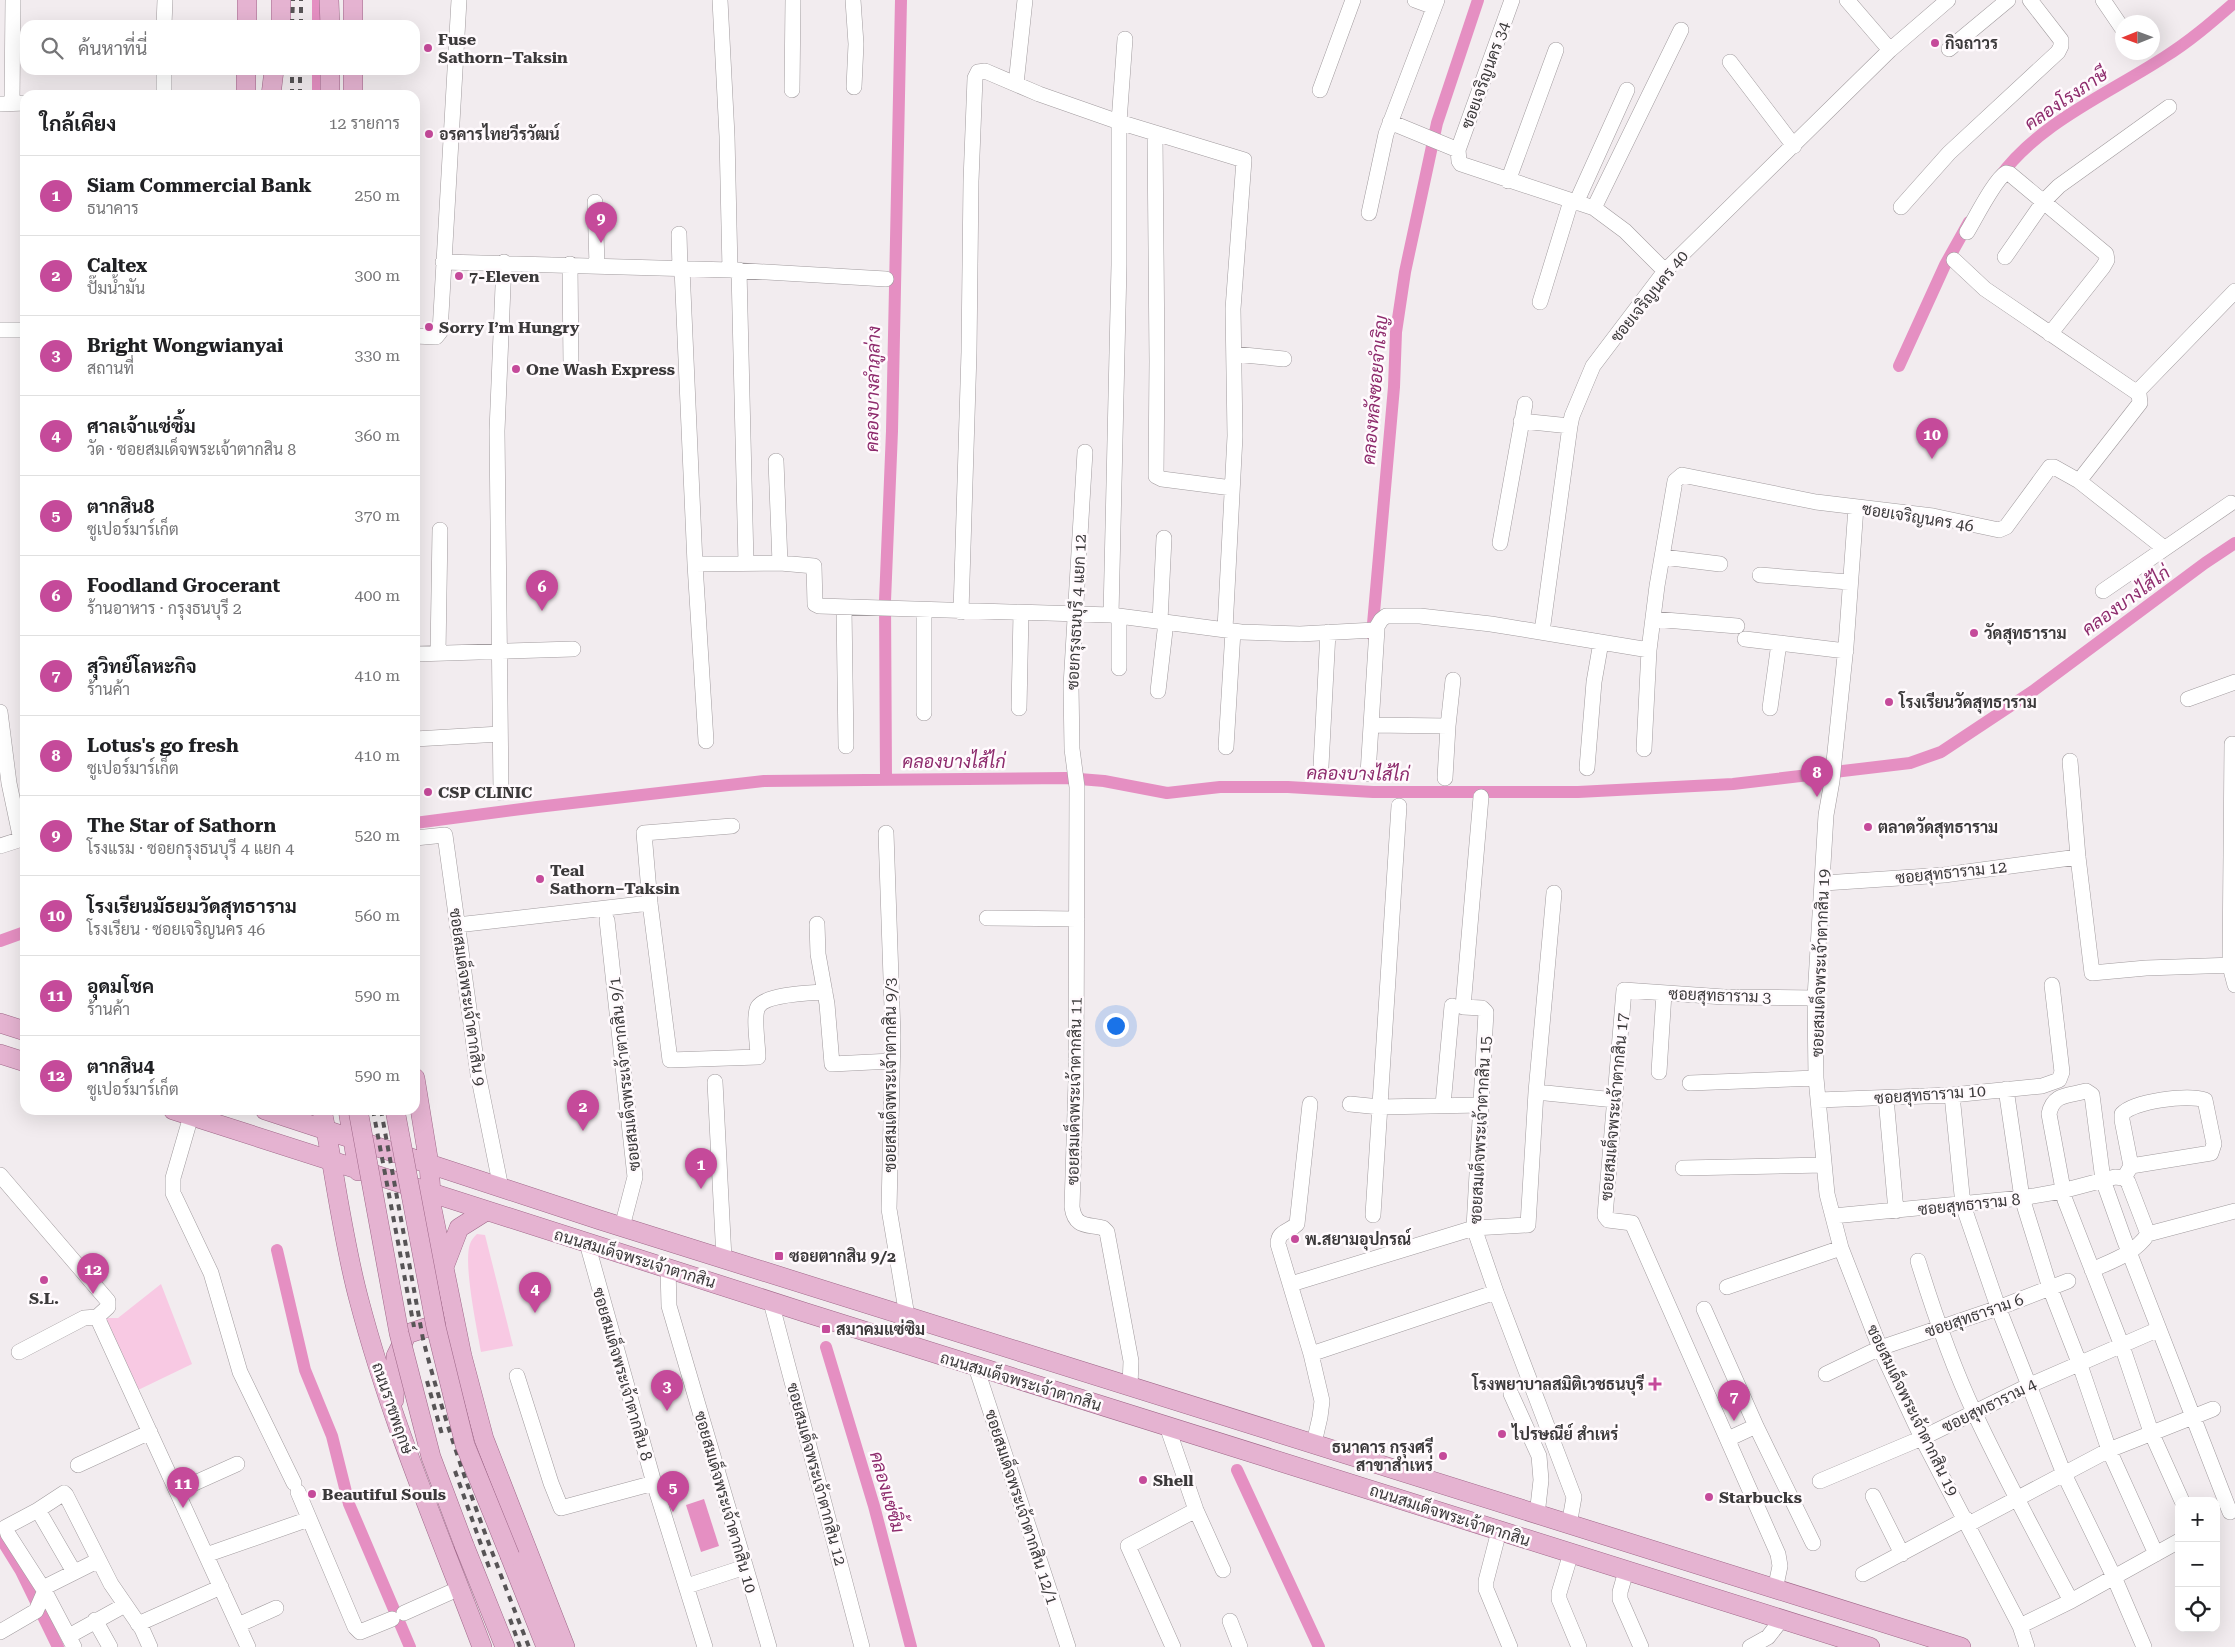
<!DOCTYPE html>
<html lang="th">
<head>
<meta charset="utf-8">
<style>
  body { margin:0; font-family:"Roboto Serif",Sarabun,serif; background:#f6f6f6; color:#202124 }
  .controls { position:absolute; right:15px; bottom:15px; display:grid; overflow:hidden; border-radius:10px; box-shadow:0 5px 20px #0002 }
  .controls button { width:45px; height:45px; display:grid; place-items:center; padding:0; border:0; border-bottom:1px solid #e0e0e0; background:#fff; color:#202124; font:25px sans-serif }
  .compass { position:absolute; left:2115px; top:15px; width:45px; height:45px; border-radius:50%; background:#fff; box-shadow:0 5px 20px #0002; rotate:269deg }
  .you { position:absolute; left:1115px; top:1025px; width:18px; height:18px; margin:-12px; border:4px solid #fff; border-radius:50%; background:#1a73e8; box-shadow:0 0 0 8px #1a73e833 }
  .badge { display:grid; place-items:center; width:32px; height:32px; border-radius:50%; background:#c54a9a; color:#fff; font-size:16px; font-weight:700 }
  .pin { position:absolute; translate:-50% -41px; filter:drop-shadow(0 1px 2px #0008) }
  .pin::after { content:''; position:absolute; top:26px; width:18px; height:15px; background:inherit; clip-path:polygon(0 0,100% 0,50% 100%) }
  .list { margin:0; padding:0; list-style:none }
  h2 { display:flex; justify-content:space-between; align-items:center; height:65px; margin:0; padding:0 20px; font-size:21px }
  h2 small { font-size:16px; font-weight:400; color:#757577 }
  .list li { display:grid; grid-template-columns:32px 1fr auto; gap:15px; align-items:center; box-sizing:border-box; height:80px; padding:0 20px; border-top:1px solid #e0e0e0 }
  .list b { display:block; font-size:19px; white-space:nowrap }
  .list p { margin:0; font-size:16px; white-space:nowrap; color:#757577 }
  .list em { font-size:16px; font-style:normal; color:#757577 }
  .icon { flex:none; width:28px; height:28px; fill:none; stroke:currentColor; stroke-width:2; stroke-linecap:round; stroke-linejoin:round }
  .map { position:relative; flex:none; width:2235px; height:1647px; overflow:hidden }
  .search { position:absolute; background:#fff; box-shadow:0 5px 20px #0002; left:20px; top:20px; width:400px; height:55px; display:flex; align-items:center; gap:12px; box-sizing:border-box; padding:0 18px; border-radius:15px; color:#757577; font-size:19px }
  .panel { position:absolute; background:#fff; box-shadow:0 5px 20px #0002; left:20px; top:90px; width:400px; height:1025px; border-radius:15px }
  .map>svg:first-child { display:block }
</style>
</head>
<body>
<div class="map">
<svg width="2235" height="1647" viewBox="0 0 2235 1647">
  <rect width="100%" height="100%" fill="#f2ecef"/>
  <path fill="#f8c9e3" d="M477,1234L485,1235L513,1346L481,1352C477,1329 463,1263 470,1244C471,1240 474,1237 477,1234Z
    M161,1284L192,1364L136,1391L103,1318H118Z"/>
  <path fill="#e58fc2" d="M704,1499L719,1546L701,1552L686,1505Z"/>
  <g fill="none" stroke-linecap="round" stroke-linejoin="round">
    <path stroke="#e58fc2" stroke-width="12" d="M318,25V0
      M318,95V70
      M1998,179C2038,123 2106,95 2163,58C2189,42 2212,22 2235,2
      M1899,366L1945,265L1969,222
      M1372,635L1394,387L1396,332L1405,272L1437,123L1478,0
      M886,778L885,601L892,431L901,0
      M415,823L537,807L764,781L1067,778L1104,781L1167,793L1220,787H1288L1373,792H1578L1733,784L1910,763L1941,752L2033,691L2205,563L2235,543
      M0,941L25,932
      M277,1250L305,1370L332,1436L349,1504L410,1647
      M826,1347L874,1506L911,1647
      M1237,1470L1319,1647
      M0,1537L21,1571L58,1647"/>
    <g stroke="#a19b9e" stroke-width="16">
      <path id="minor" d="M720,0L727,136L730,270
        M853,0L856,44L854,87
        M1415,0L1434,7
        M1847,0L1890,50
        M2103,0L2122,28
        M164,25L165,0
        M1949,49L2008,0
        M1730,62L1794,146
        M1016,84L1025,0
        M792,90L793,0
        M1320,90L1353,0
        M164,95V70
        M12,103L13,0
        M0,104L25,103
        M1390,122L1458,150L1459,161L1461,164L1594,208L1625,231L1665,271
        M1155,135L1157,361L1156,476L1162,479L1232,488
        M1458,150L1512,0
        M1508,181L1556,50
        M595,202L597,265
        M1576,203L1627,90
        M1901,207L1949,153L2058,52L2061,46V40L2030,0
        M1594,208L1681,30
        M1369,213L1386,134L1437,0
        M1967,232C1975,219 1995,179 2006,173L2010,174L2106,254L2107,260L2103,267L2050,334
        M679,234L680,268
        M2005,257L2044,201L2059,186L2169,107
        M1954,260L1985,289L2139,394L2140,403L2079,481
        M443,262L730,270L886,279
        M570,264L571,367
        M682,268L695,564L706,741
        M739,270L746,563
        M1540,302L1571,201
        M0,330H25
        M415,336L436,337L440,332L459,0
        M1234,354L1284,359
        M2137,392L2235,291
        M1521,421L1570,426
        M1085,452L1071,686L1072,749L1077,787L1076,1081L1072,1207C1075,1228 1087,1224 1103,1228L1107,1232L1131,1361L1130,1386
        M776,461L780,563
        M1856,507L1846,646L1832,781L1826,815L1815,998L1816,1078L1827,1194L1841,1248L1880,1348L1922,1438L2020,1626L2027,1647
        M1500,543L1525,404
        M1663,557L1720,564
        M695,564L780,563L814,566L815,604L819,606L1111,615L1241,632L1300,634L1375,630L1381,620L1386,616H1420L1491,624L1649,650
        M1760,575L1849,582
        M2103,591L2231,503
        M844,608L846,746
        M924,611V713
        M961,612L969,352L971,181L975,78L978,72L985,71L1039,94L1119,122L1244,160L1233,309L1235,436L1225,629
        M1111,615L1119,265V122L1125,39
        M1653,619L1737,626
        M1160,621L1164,538
        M1542,632L1570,426L1572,416L1593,366L1665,271L1890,50L1948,0
        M1745,639L1846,651
        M438,653L440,530
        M415,654L573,649
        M1119,668V616
        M1158,691L1166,622
        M2188,699L2235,682
        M1019,708L1021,613
        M1770,708L1779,643
        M0,712L9,783L21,840
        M1371,725L1448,726L1453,680
        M415,739L500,734
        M2232,744L2230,966L2235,985
        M1226,747L1233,631
        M1644,749L1649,650L1657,586L1675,481L1682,475L1816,502L1933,516L1999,530L2006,527L2050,467H2054L2079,481L2164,548
        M2070,761L2078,857L2092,973L2146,968L2235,965
        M1321,766L1328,632
        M1587,768L1594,682L1601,642
        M1368,774L1377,629
        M1445,778L1448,726
        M501,793L497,431L504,262
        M1481,797L1463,1007L1482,1008L1486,1012L1474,1228L1496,1292L1574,1497L1569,1525
        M732,826L644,833L650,903L670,1060L758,1057C758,1046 753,1016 758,1007C766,994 811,993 825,992
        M886,833L893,1036L889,1209L907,1316
        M415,838L445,835L478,1074L501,1188
        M0,846L25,838
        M1824,883L1944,875L2078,857
        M987,918L1077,919
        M607,920L635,1177L622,1227
        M817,924L818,954L827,1004L832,1064L892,1061
        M457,925L650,903
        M1659,1072L1664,993
        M715,1082L724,1259
        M1690,1083L1816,1078
        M2006,1089L2022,1198L2050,1288L2080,1365L2109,1450L2156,1554
        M1536,1092L1615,1100
        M1952,1095L1963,1205L1998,1307L2064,1474L2114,1577L2144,1647
        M1886,1098L1896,1211
        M1818,1100L1952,1095L2042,1086L2059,1080L2062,1072L2052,985
        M1310,1104L1297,1224C1289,1232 1278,1231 1278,1244L1311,1354L1322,1401L1320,1417L1314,1443
        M1350,1104L1380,1107L1481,1105
        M1443,1105L1452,1006
        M191,1116L173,1178V1193L211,1273L240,1372L294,1483
        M1683,1168L1824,1165
        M0,1175L108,1301V1307L97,1317L248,1647
        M2124,1178L2131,1166L2211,1153L2214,1144L2205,1100C2188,1094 2134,1101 2122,1114V1120L2131,1166
        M1373,1215L1399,806
        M1833,1216L2022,1198L2062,1191L2115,1177L2124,1178L2128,1182L2148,1234C2134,1254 2114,1260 2092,1270
        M2148,1234L2235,1211
        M587,1243L654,1483L705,1647
        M1918,1261C1934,1313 1952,1365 1975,1414C2005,1478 2038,1539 2071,1601
        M668,1268L669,1306L769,1647
        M1291,1284L1474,1228L1528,1225L1536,1092L1554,893
        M1727,1287L1841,1248
        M771,1302L862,1647
        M1704,1309L1756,1426L1813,1543
        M19,1352L84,1318L97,1317
        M1311,1354L1496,1292
        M976,1367L1068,1647
        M1826,1374L1880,1348L1998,1308L2068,1281
        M517,1376L551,1483L561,1508L654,1483
        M1511,1394L1539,1456L1541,1480L1537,1515
        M1167,1426L1196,1510L1223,1570
        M1728,1439L1756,1426
        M78,1465L150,1432
        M1820,1481L1922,1438L2028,1386L2159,1329
        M177,1491L237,1464
        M298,1492L355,1627L360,1632L392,1619
        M1873,1496L1902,1554
        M2182,1501L2151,1432L2122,1346L2065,1200L2049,1114C2053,1093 2069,1096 2086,1091L2092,1095L2103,1180L2124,1239L2230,1512
        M38,1510L74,1572
        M1969,1524L2109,1450L2213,1409
        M1499,1531L1486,1581V1589L1510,1647
        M1571,1553L1559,1593V1599L1579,1647
        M206,1555L309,1519
        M1626,1571L1620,1592V1599L1641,1647
        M1863,1574L1966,1519
        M687,1586L745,1567
        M1775,1590L1780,1566L1778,1554L1632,1223L1608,1220L1605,1216L1624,990L1724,997L1815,998
        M404,1613L460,1588
        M95,1620L110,1647
        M1230,1621L1240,1647
        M138,1624L221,1587
        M238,1625L276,1608
        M2020,1626L2071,1601L2179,1541
        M0,1632L36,1611L47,1586L99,1560
        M69,1636L125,1605
        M74,1647L44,1590L8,1534L6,1527L38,1510L64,1493L66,1495L111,1584L142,1629L150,1647
        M1173,1647L1128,1546L1196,1510
        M1750,1647L1768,1637L1782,1619"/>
    </g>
    <g stroke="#9e6788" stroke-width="20">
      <path id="major" d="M329,0L330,25
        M247,25V0
        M281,25V0
        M353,25V0
        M330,70V95
        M246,95V70
        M271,95L274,70
        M353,95V70
        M0,1023L25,1031
        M0,1054L25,1062
        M415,1078L429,1164L432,1209L462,1356L484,1439L565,1647
        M173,1110C737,1294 1305,1468 1870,1647
        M265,1110L600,1220L1961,1647
        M322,1110C335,1173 342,1237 359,1300C390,1419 439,1533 482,1647
        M348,1110L358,1171
        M444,1267L459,1228L486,1211
        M394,1400L396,1356L407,1334L428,1327L451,1336
        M464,1545L505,1647
        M510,1556L546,1647"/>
    </g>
    <use href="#minor" stroke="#fff" stroke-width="15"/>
    <use href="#major" stroke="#e5b3d1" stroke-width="19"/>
    <path stroke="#575456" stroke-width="4" stroke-dasharray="6 6" stroke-linecap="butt" d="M292,25L293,0
      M301,25V0
      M292,95V70
      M300,95V70
      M373,1110L414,1327
      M381,1110L423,1339C450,1445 489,1546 529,1647
      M427,1381L443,1438
      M455,1471L490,1570
      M510,1619L520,1647"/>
    <g stroke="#9e6788" stroke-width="20" stroke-linecap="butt">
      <path id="major-bridge" d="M358,1110L399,1333L431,1457L464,1545
        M395,1110L436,1327L465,1445L510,1556"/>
    </g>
    <use href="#major-bridge" stroke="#e5b3d1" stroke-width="19"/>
  </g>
  <g fill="#c54a9a" stroke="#fffafd" stroke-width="2">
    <circle cx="1935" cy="43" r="5"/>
    <circle cx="428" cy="48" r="5"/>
    <circle cx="429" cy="134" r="5"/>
    <circle cx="459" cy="276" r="5"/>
    <circle cx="429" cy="327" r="5"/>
    <circle cx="516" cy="369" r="5"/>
    <circle cx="1974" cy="633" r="5"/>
    <circle cx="1889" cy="702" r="5"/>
    <circle cx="428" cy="792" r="5"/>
    <circle cx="1868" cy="827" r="5"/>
    <circle cx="540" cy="879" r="5"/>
    <circle cx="1295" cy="1239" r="5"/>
    <rect x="774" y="1251" width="10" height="10" rx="2.5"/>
    <circle cx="44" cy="1280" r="5"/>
    <rect x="821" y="1324" width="10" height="10" rx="2.5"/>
    <path d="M1652.5 1376.5h5v5h5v5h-5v5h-5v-5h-5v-5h5z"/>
    <circle cx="1502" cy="1434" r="5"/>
    <circle cx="1443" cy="1456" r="5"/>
    <circle cx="1143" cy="1480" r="5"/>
    <circle cx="312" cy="1494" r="5"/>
    <circle cx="1709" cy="1497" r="5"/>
  </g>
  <g text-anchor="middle" stroke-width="5" stroke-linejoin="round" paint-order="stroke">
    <g font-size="16" font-weight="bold" fill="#3b393a" stroke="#fffafd" text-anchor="start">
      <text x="438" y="45">Fuse<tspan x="438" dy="18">Sathorn–Taksin</tspan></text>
      <text x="1945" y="49">กิจถาวร</text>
      <text x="439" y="140">อรคารไทยวีรวัฒน์</text>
      <text x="469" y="282">7-Eleven</text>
      <text x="439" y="333">Sorry I’m Hungry</text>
      <text x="526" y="375">One Wash Express</text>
      <text x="1984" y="639">วัดสุทธาราม</text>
      <text x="1899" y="708">โรงเรียนวัดสุทธาราม</text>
      <text x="438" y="798">CSP CLINIC</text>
      <text x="1878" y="833">ตลาดวัดสุทธาราม</text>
      <text x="550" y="876">Teal<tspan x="550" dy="18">Sathorn–Taksin</tspan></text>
      <text x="1305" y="1245">พ.สยามอุปกรณ์</text>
      <text x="789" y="1262">ซอยตากสิน 9/2</text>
      <text x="44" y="1304" text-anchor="middle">S.L.</text>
      <text x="836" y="1335">สมาคมแซ่ซิม</text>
      <text x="1644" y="1390" text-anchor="end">โรงพยาบาลสมิติเวชธนบุรี</text>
      <text x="1512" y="1440">ไปรษณีย์ สำเหร่</text>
      <text x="1433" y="1453" text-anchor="end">ธนาคาร กรุงศรี<tspan x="1433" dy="18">สาขาสำเหร่</tspan></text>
      <text x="1153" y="1486">Shell</text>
      <text x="322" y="1500">Beautiful Souls</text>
      <text x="1719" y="1503">Starbucks</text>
    </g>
    <g font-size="16" fill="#3b393a" stroke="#fffafd">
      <text transform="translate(1485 75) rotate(-70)" y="6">ซอยเจริญนคร 34</text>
      <text transform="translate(1649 296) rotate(-51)" y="6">ซอยเจริญนคร 40</text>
      <text transform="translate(1918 517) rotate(9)" y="6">ซอยเจริญนคร 46</text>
      <text transform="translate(1076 612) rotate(-87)" y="6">ซอยกรุงธนบุรี 4 แยก 12</text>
      <text transform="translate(1951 872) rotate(-6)" y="6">ซอยสุทธาราม 12</text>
      <text transform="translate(1820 963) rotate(-88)" y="6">ซอยสมเด็จพระเจ้าตากสิน 19</text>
      <text transform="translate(1720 995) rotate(2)" y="6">ซอยสุทธาราม 3</text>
      <text transform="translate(468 997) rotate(82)" y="6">ซอยสมเด็จพระเจ้าตากสิน 9</text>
      <text transform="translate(624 1074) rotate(-96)" y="6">ซอยสมเด็จพระเจ้าตากสิน 9/1</text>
      <text transform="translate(890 1075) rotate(-90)" y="6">ซอยสมเด็จพระเจ้าตากสิน 9/3</text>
      <text transform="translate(1074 1091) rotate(-89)" y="6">ซอยสมเด็จพระเจ้าตากสิน 11</text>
      <text transform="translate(1930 1094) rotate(-4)" y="6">ซอยสุทธาราม 10</text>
      <text transform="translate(1614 1107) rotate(-85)" y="6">ซอยสมเด็จพระเจ้าตากสิน 17</text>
      <text transform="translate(1480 1130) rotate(-87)" y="6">ซอยสมเด็จพระเจ้าตากสิน 15</text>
      <text transform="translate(1969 1204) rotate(-6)" y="6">ซอยสุทธาราม 8</text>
      <text transform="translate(635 1258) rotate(17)" y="6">ถนนสมเด็จพระเจ้าตากสิน</text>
      <text transform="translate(1974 1315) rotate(-19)" y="6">ซอยสุทธาราม 6</text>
      <text transform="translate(623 1374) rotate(74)" y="6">ซอยสมเด็จพระเจ้าตากสิน 8</text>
      <text transform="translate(1021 1381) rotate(17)" y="6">ถนนสมเด็จพระเจ้าตากสิน</text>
      <text transform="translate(1989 1405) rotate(-26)" y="6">ซอยสุทธาราม 4</text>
      <text transform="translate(393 1408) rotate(71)" y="6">ถนนราชพฤกษ์</text>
      <text transform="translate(1913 1410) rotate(64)" y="6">ซอยสมเด็จพระเจ้าตากสิน 19</text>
      <text transform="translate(817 1474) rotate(75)" y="6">ซอยสมเด็จพระเจ้าตากสิน 12</text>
      <text transform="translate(726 1502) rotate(74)" y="6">ซอยสมเด็จพระเจ้าตากสิน 10</text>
      <text transform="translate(1022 1507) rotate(72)" y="6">ซอยสมเด็จพระเจ้าตากสิน 12/1</text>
      <text transform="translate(1450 1515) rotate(18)" y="6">ถนนสมเด็จพระเจ้าตากสิน</text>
    </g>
    <g font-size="18" font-style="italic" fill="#8d2a6c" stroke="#fffafd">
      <text transform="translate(2066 99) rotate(-34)" y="6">คลองโรงภาษี</text>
      <text transform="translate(873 389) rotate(-89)" y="6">คลองบางลำภูล่าง</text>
      <text transform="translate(1375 390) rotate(-85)" y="6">คลองหลังซอยจำเริญ</text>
      <text transform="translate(2126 601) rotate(-36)" y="6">คลองบางไส้ไก่</text>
      <text x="954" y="768">คลองบางไส้ไก่</text>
      <text transform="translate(1358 774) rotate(1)" y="6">คลองบางไส้ไก่</text>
      <text transform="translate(887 1492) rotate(74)" y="6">คลองแซ่ซิ้ม</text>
    </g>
  </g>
</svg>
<div class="controls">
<button>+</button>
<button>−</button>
<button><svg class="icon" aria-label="locate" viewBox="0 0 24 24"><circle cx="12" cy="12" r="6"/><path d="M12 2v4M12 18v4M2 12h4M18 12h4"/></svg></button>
</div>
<svg class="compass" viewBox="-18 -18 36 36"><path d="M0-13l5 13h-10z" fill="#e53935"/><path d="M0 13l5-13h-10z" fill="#757577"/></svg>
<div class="you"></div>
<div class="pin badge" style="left:701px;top:1189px">1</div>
<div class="pin badge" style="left:583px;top:1131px">2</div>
<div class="pin badge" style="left:667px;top:1411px">3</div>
<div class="pin badge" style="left:535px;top:1313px">4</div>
<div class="pin badge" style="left:673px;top:1512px">5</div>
<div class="pin badge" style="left:542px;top:611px">6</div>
<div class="pin badge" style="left:1734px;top:1421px">7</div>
<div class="pin badge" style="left:1817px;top:797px">8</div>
<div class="pin badge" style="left:601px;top:243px">9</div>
<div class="pin badge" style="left:1932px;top:459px">10</div>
<div class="pin badge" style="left:183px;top:1508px">11</div>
<div class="pin badge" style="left:93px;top:1294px">12</div>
<div class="search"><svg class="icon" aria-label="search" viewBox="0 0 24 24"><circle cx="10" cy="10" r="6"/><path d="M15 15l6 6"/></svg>ค้นหาที่นี่</div>
<section class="panel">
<h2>ใกล้เคียง<small>12 รายการ</small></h2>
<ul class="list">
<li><span class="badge">1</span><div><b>Siam Commercial Bank</b><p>ธนาคาร</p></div><em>250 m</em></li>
<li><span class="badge">2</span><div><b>Caltex</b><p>ปั๊มน้ำมัน</p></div><em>300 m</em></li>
<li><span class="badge">3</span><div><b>Bright Wongwianyai</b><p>สถานที่</p></div><em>330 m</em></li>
<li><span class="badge">4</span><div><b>ศาลเจ้าแซ่ซิ้ม</b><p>วัด · ซอยสมเด็จพระเจ้าตากสิน 8</p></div><em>360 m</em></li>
<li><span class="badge">5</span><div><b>ตากสิน8</b><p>ซูเปอร์มาร์เก็ต</p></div><em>370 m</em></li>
<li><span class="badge">6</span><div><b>Foodland Grocerant</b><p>ร้านอาหาร · กรุงธนบุรี 2</p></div><em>400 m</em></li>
<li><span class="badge">7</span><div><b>สุวิทย์โลหะกิจ</b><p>ร้านค้า</p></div><em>410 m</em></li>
<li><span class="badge">8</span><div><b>Lotus's go fresh</b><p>ซูเปอร์มาร์เก็ต</p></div><em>410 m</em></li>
<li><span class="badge">9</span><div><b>The Star of Sathorn</b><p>โรงแรม · ซอยกรุงธนบุรี 4 แยก 4</p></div><em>520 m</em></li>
<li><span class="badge">10</span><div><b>โรงเรียนมัธยมวัดสุทธาราม</b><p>โรงเรียน · ซอยเจริญนคร 46</p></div><em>560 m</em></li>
<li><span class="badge">11</span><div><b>อุดมโชค</b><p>ร้านค้า</p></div><em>590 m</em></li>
<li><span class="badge">12</span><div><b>ตากสิน4</b><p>ซูเปอร์มาร์เก็ต</p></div><em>590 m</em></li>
</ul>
</section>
</div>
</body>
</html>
